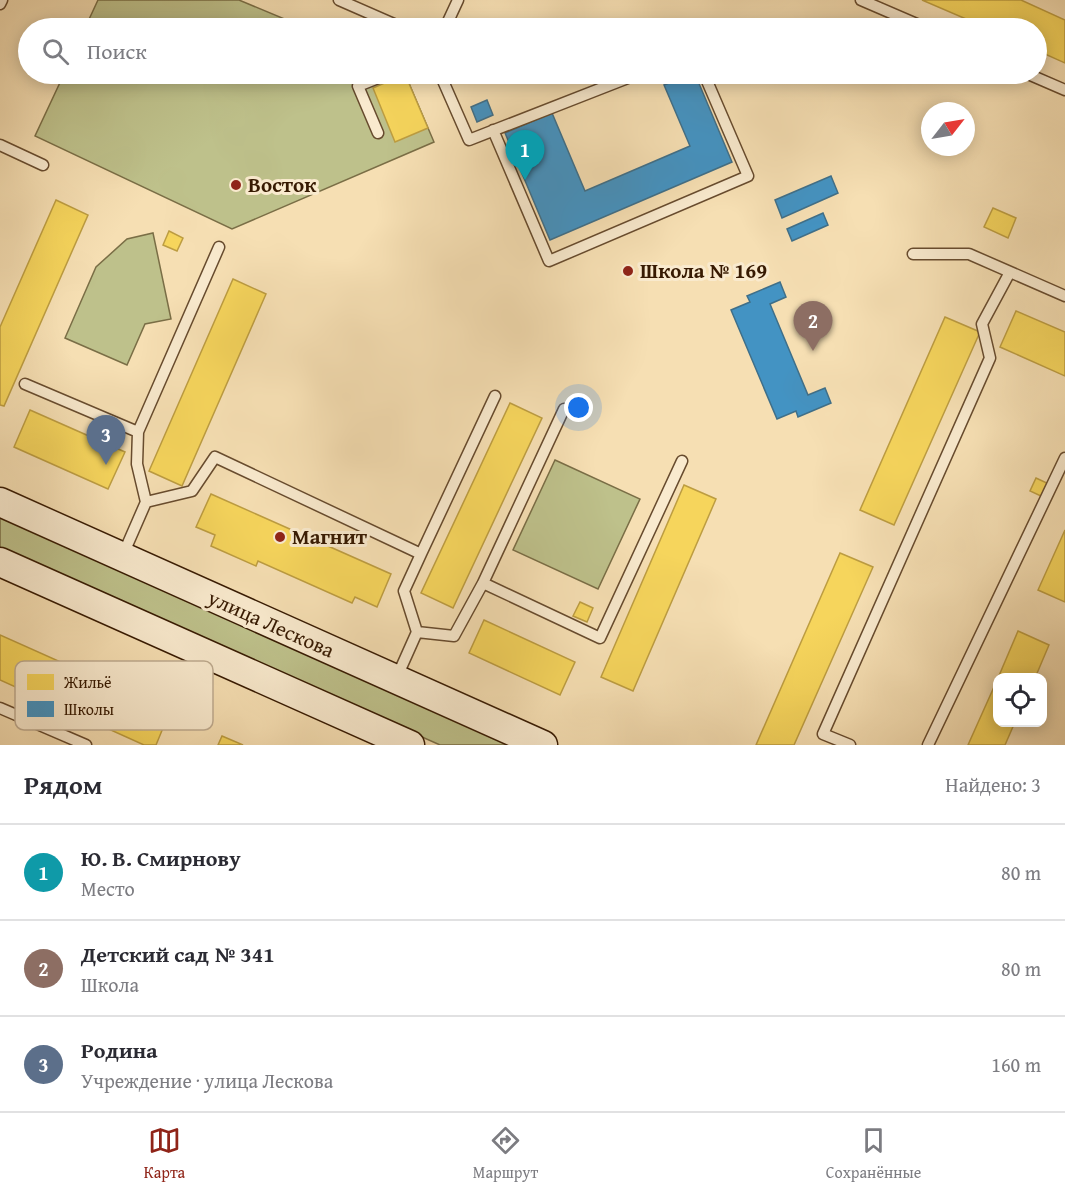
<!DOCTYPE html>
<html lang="ru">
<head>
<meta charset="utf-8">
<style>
  body { margin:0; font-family:"Gentium Book Plus",serif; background:#f7f7f7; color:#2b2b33 }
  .controls { position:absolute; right:18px; bottom:18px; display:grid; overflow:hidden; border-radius:12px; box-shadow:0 3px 15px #0003 }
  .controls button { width:54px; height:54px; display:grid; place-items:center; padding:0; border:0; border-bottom:2px solid #e1e1e2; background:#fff; color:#2b2b33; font:30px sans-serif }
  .compass { position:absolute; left:921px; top:102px; width:54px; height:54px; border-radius:50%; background:#fff; box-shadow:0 3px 15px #0003; rotate:59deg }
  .you { position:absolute; left:579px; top:408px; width:21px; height:21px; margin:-15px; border:4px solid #fff; border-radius:50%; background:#1a73e8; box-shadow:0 0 0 9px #1a73e833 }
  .badge { display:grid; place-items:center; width:39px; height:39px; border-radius:50%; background:#8f2418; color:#fff; font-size:20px; font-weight:700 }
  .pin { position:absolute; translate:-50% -50px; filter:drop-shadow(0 2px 3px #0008) }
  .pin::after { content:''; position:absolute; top:32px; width:21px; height:18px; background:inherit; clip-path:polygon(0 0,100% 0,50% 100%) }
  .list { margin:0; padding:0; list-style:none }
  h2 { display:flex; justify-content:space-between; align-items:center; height:78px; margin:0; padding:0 24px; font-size:26px }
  h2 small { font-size:20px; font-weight:400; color:#7c7c81 }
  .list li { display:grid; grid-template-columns:39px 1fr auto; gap:18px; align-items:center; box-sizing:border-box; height:96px; padding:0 24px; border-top:2px solid #e1e1e2 }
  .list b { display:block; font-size:22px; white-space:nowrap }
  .list p { margin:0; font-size:20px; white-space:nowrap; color:#7c7c81 }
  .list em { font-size:20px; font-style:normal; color:#7c7c81 }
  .icon { flex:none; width:33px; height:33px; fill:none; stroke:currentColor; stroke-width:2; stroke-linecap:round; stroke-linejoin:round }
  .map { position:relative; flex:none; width:1065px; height:745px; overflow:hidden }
  .search { position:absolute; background:#fff; box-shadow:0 3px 15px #0003; left:18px; right:18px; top:18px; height:66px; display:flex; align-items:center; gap:15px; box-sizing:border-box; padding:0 21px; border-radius:33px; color:#7c7c81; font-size:22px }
  .sheet { height:366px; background:#fff }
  nav { display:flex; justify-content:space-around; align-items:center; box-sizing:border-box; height:84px; border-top:2px solid #e1e1e2; background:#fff; font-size:16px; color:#7c7c81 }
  nav a { display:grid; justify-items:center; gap:3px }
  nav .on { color:#8f2418 }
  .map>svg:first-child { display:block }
</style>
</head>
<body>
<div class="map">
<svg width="1065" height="745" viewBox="0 0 1065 745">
  <rect width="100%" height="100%" fill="#f6dfb3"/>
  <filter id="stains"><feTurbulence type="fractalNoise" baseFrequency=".00333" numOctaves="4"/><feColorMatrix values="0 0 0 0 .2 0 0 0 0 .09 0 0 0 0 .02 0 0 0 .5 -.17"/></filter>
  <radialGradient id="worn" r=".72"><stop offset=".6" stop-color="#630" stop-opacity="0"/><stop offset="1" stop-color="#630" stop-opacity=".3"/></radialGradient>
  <path fill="#bec18b" stroke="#7a6e46" stroke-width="1.5" d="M98,0H239L306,28H85Z
    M64,74H405L434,142L232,229L35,136Z
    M153,233L171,319L145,324L127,365L65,338L96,267L127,239Z
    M555,460L640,499L598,589L513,550Z
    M0,510L526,745H440L0,549Z"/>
  <path fill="#f6d55c" stroke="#bd9d41" stroke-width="1.5" d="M922,0H1021L1065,20V63L1036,50V28H987Z
    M405,74L428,128L395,142L373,88Z
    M56,200L88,215L4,406L0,405V327Z
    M993,208L1016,218L1008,238L984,227Z
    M169,231L183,238L177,251L163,245Z
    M233,279L266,294L182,486L149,471Z
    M1016,311L1065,332V376L1000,347Z
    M945,317L980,332L894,525L860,510Z
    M510,403L542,418L453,608L421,593Z
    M30,410L125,452L108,489L14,447Z
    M1036,478L1049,484L1043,497L1030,491Z
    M684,485L716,499L633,691L601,677Z
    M211,494L391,574L377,607L355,597L352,603L258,561L256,566L211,546L215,535L196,527Z
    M1065,530V602L1038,590Z
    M840,553L873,567L794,745H756Z
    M580,602L593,608L587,622L573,616Z
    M484,620L575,662L560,695L469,653Z
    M1018,631L1049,645L1035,678H998Z
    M0,635L170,711L156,745H144L0,680Z
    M998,678V722H1015L1005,745H968Z
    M222,736L243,745H218Z"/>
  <path fill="#4393c3" stroke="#3f6f89" stroke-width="1.5" d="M692,74H695L732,162L550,240L505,133L552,113L585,191L690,146L664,85Z
    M487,100L493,115L477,122L471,107Z
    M831,176L838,193L782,218L775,200Z
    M823,213L828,225L792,241L787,229Z
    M780,282L786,297L770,304L808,395L825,388L831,403L798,417L796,411L777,419L731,310L750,302L747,296Z"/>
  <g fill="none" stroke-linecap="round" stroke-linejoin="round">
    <g stroke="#674b2e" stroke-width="13">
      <path id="lane" d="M339,0L403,28
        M861,0L926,28
        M0,4L2,0
        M445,28L458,0
        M440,74L469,140L638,74
        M1028,74L1065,90
        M493,130L549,261L748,176L704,74
        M378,133L358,86L388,74
        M0,145L43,165
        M913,254H969L1065,296
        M25,384L138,432
        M146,502L137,464L138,432L219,247
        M421,554L495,396
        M122,557L146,502L192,491L215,457L421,554L404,591L417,632L396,679
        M483,583L564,409
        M417,632L454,636L483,583L600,638L682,461
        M0,708L86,745
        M850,745L823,734L990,358L982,324L1010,272
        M928,745L1065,458"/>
    </g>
    <g stroke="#371a02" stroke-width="31">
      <path id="secondary" d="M0,502L543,745
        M0,562L410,745"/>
    </g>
    <use href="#lane" stroke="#f9eace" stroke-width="10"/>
    <use href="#secondary" stroke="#f9eace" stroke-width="28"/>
  </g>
  <g fill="#8f2418" stroke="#f9eace" stroke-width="2">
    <circle cx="236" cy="185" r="6"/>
    <circle cx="628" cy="271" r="6"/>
    <circle cx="280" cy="537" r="6"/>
  </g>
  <g text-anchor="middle" stroke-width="6" stroke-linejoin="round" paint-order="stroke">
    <g font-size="21" font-weight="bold" fill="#371a02" stroke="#f9eace" text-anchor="start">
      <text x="248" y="192">Восток</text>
      <text x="640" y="278">Школа № 169</text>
      <text x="292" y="544">Магнит</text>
    </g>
    <g font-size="21" fill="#371a02" stroke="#f9eace">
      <text transform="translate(271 624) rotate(24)" y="7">улица Лескова</text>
    </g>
  </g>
  <rect x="15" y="661" width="198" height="69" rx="9" fill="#f9eace" stroke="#bfac91" stroke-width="1.5"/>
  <rect x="27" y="674" width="27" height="16" fill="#f6d55c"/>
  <rect x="27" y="701" width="27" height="16" fill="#4393c3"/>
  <g font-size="16" fill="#371a02">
    <text x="64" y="688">Жильё</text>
    <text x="64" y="715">Школы</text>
  </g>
  <rect width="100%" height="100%" filter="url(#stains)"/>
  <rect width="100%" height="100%" fill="url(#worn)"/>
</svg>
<div class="controls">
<button><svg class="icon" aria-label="locate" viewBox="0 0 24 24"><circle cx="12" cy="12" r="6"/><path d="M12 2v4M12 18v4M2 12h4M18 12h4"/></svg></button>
</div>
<svg class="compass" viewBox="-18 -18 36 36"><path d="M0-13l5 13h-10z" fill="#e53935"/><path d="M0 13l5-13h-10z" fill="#7c7c81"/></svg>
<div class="you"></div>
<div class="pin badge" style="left:525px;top:180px;background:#0f9aa8">1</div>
<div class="pin badge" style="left:813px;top:351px;background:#8d6e63">2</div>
<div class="pin badge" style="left:106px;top:465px;background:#5c6f8a">3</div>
<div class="search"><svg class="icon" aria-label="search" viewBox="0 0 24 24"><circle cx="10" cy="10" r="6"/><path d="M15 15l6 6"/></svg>Поиск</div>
</div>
<section class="sheet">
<h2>Рядом<small>Найдено: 3</small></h2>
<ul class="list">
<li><span class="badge" style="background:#0f9aa8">1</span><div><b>Ю. В. Смирнову</b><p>Место</p></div><em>80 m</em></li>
<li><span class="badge" style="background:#8d6e63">2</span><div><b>Детский сад № 341</b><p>Школа</p></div><em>80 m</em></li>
<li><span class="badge" style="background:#5c6f8a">3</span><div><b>Родина</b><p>Учреждение · улица Лескова</p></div><em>160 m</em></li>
</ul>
</section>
<nav>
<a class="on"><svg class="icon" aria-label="map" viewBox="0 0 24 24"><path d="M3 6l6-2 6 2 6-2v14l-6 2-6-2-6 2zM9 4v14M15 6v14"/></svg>Карта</a>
<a><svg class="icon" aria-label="directions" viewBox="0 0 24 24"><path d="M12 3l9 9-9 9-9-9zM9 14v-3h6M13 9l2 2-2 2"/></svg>Маршрут</a>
<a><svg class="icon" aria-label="saved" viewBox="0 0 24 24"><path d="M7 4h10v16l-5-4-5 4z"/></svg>Сохранённые</a>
</nav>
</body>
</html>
